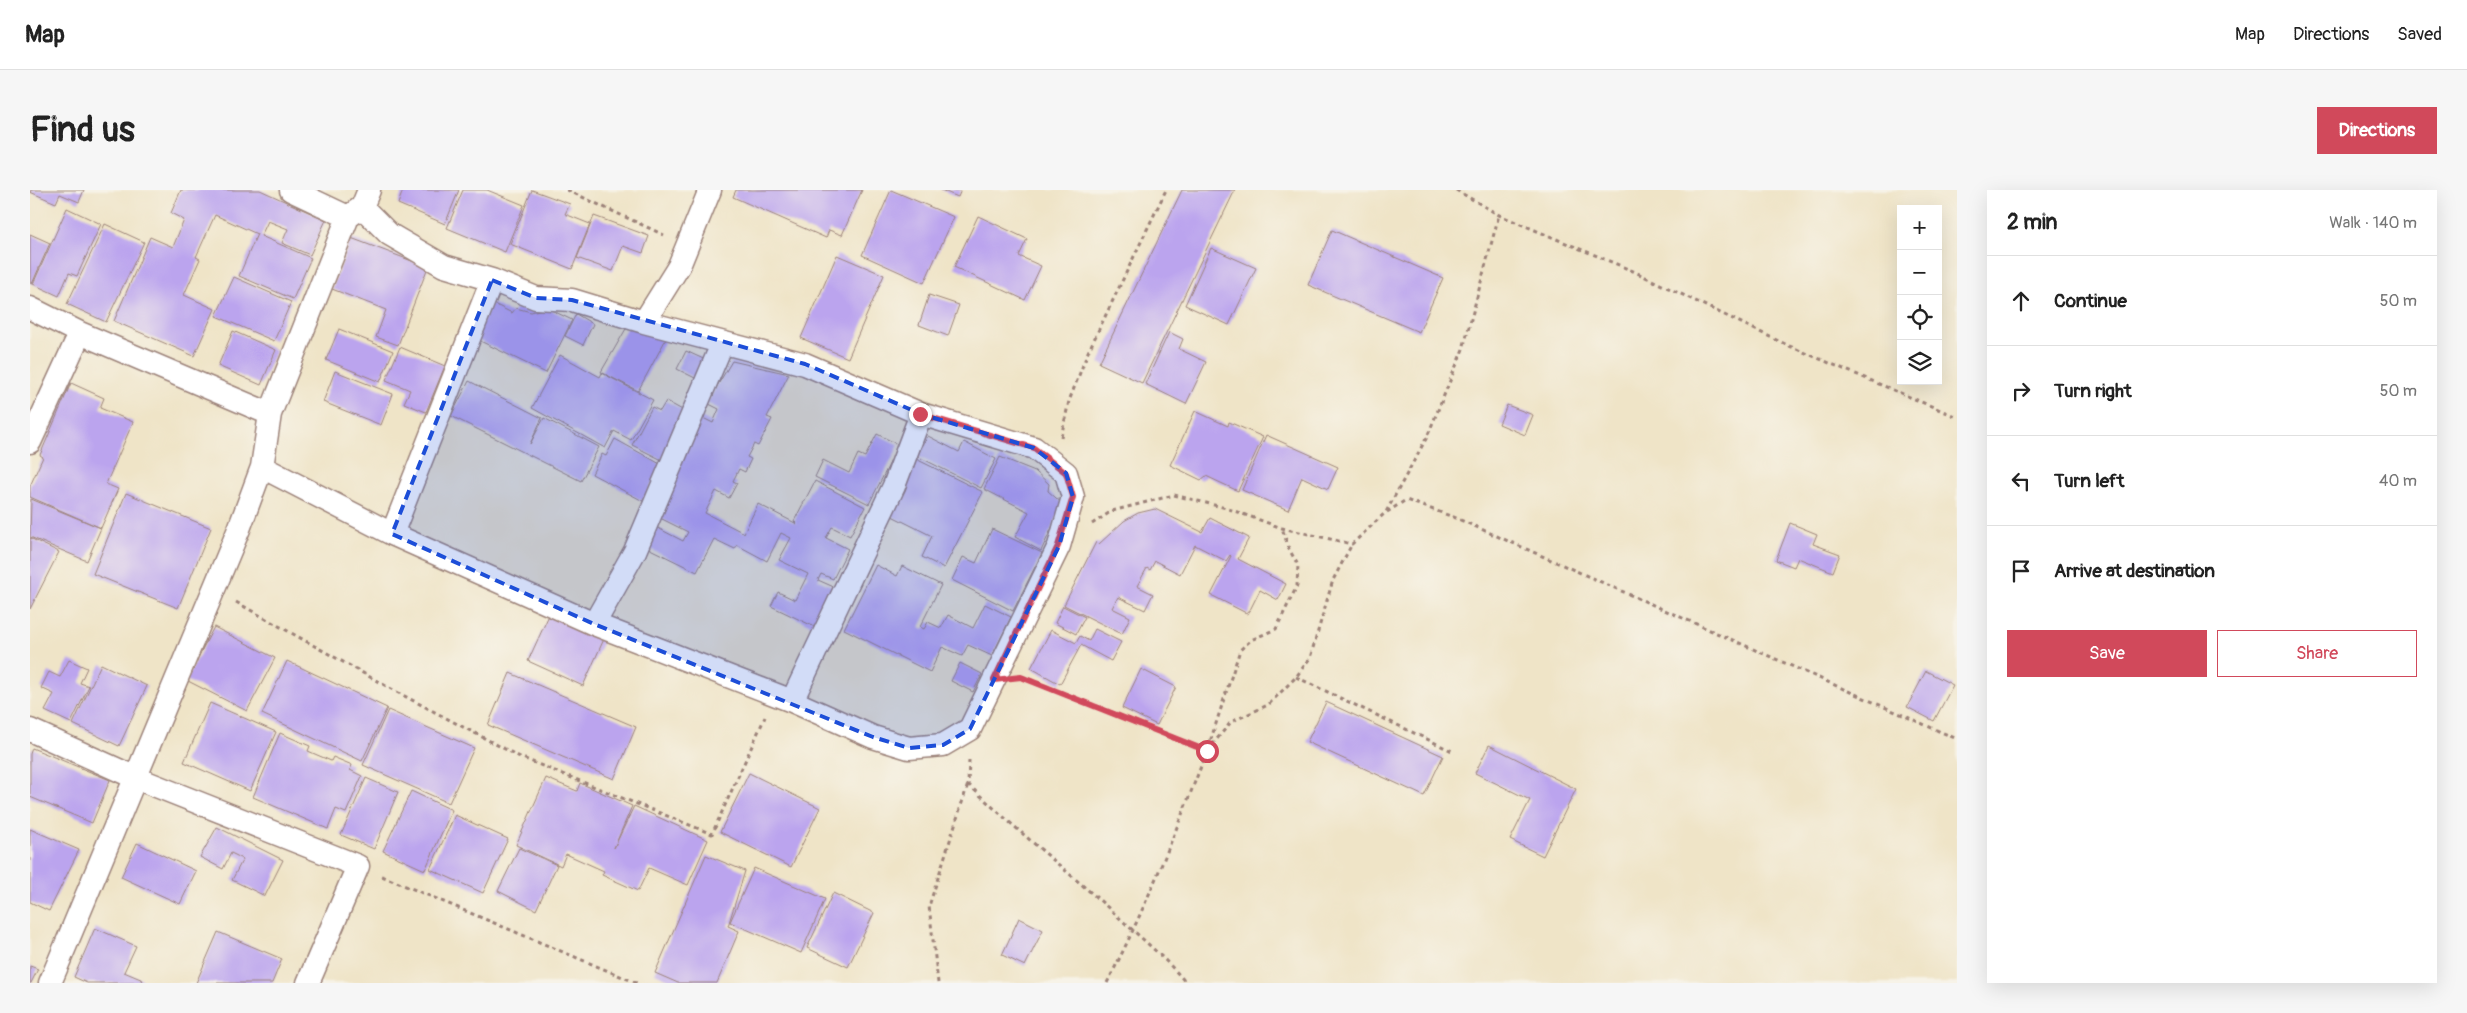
<!DOCTYPE html>
<html lang="en">
<head>
<meta charset="utf-8">
<style>
  body { margin:0; font-family:Pangolin,sans-serif; background:#f6f6f6; color:#222 }
  .controls { position:absolute; right:15px; top:15px; display:grid; overflow:hidden; border-radius:0px; box-shadow:0 5px 20px #0002 }
  .controls button { width:45px; height:45px; display:grid; place-items:center; padding:0; border:0; border-bottom:1px solid #e0e0e0; background:#fff; color:#222; font:25px sans-serif }
  .stop { position:absolute; width:15px; height:15px; margin:-11px; border:4px solid #d1495b; border-radius:50%; background:#fff }
  .stop.end { background:#d1495b; border-color:#fff; box-shadow:0 1px 5px #0008 }
  .list { margin:0; padding:0; list-style:none }
  h2 { display:flex; justify-content:space-between; align-items:center; height:65px; margin:0; padding:0 20px; font-size:21px }
  h2 small { font-size:16px; font-weight:400; color:#767676 }
  .list li { display:grid; grid-template-columns:32px 1fr auto; gap:15px; align-items:center; box-sizing:border-box; height:90px; padding:0 20px; border-top:1px solid #e0e0e0 }
  .list b { display:block; font-size:19px; white-space:nowrap }
  .list em { font-size:16px; font-style:normal; color:#767676 }
  .actions { display:flex; gap:10px; padding:15px 20px }
  .actions a { flex:1; padding:11px 0; border:1px solid #d1495b; border-radius:0px; text-align:center; font-size:18px; color:#d1495b }
  .actions .main { background:#d1495b; color:#fff }
  .icon { flex:none; width:28px; height:28px; fill:none; stroke:currentColor; stroke-width:2; stroke-linecap:round; stroke-linejoin:round }
  .map { position:relative; flex:none; width:1927px; height:793px; overflow:hidden; border-radius:0px }
  header { display:flex; align-items:center; gap:30px; box-sizing:border-box; height:70px; padding:0 25px; background:#fff; border-bottom:1px solid #e0e0e0 }
  header strong { font-size:24px }
  nav { display:flex; gap:28px; margin-inline-start:auto; font-size:18px }
  .intro { display:flex; align-items:center; justify-content:space-between; box-sizing:border-box; height:120px; padding:0 30px }
  h1 { margin:0; font-size:35px }
  .button { padding:12px 22px; border-radius:0px; background:#d1495b; color:#fff; font-size:18px; font-weight:700 }
  main { display:flex; gap:30px; padding:0 30px }
  aside { flex:1; background:#fff; border-radius:0px; box-shadow:0 5px 20px #0002 }
  .map>svg:first-child { display:block }
</style>
</head>
<body>
<header>
<strong>Map</strong>
<nav><a>Map</a><a>Directions</a><a>Saved</a></nav>
</header>
<div class="intro"><h1>Find us</h1><a class="button">Directions</a></div>
<main>
<div class="map">
<svg width="1927" height="793" viewBox="0 0 1927 793">
  <rect width="100%" height="100%" fill="#f7f3e8"/>
  <filter id="ink" filterUnits="userSpaceOnUse"><feTurbulence type="fractalNoise" baseFrequency=".02" numOctaves="2"/><feDisplacementMap in="SourceGraphic" scale="10" xChannelSelector="R" yChannelSelector="G"/><feConvolveMatrix kernelMatrix="1 2 1 2 8 2 1 2 1" color-interpolation-filters="sRGB"/></filter>
  <filter id="wash" filterUnits="userSpaceOnUse"><feTurbulence type="fractalNoise" baseFrequency=".0096" numOctaves="4" result="noise"/><feDisplacementMap in="SourceGraphic" scale="20" xChannelSelector="R" yChannelSelector="G"/><feGaussianBlur stdDeviation="1.12" result="paint"/><feColorMatrix in="noise" values="0 0 0 0 0 0 0 0 0 0 0 0 0 0 0 0 0 1.4 0 .05"/><feComposite in="paint" operator="in"/></filter>
  <g filter="url(#wash)">
    <rect width="100%" height="100%" fill="#efe4c7"/>
    <g id="blocks">
      <path fill="#bba4ee" d="M1,0H54L49,12L30,4L26,13L0,2Z
        M151,0H230L296,30L280,65L252,53L258,39L238,31L231,46L281,68L263,109L209,86L227,44L185,25L166,67L170,69L154,105L185,119L164,166L84,131L120,47L143,57L154,30L141,23Z
        M373,0H429L415,34L368,14Z
        M433,0H457L494,15L475,62L417,38Z
        M502,0L540,14L535,24L560,34L542,79L480,54Z
        M706,0H832L812,45L799,40L796,48L703,7Z
        M861,0L924,27L894,93L832,65Z
        M911,0H931L928,7Z
        M1152,0H1205L1112,193L1069,173Z
        M37,18L71,34L47,86L39,83L29,106L3,94Z
        M564,26L619,46L613,63L593,56L583,81L547,68Z
        M948,26L997,49L989,66L1011,76L995,110L924,77Z
        M75,34L114,52L76,132L37,114Z
        M1302,40L1413,88L1389,142L1278,95Z
        M0,44L20,53L2,94L0,93Z
        M321,48L398,77L368,155L346,147L356,120L302,99Z
        M1181,58L1226,78L1199,135L1155,115Z
        M807,65L854,85L818,168L771,148Z
        M204,87L261,112L244,151L186,126Z
        M899,105L929,115L918,146L889,135Z
        M462,113L482,123L486,118L501,122L517,118L542,130L516,183L444,148Z
        M546,124L563,134L553,155L535,146Z
        M597,137L637,147L608,201L571,182Z
        M309,139L363,161L350,192L296,170Z
        M203,141L246,160L231,195L188,176Z
        M1139,142L1153,149L1149,159L1176,172L1156,214L1115,194Z
        M370,157L415,176L396,222L374,213L380,200L356,190Z
        M656,161L680,172L671,191L647,179Z
        M530,165L570,187L572,183L623,210L601,250L584,241L575,258L502,218Z
        M702,171L759,184L737,227L742,229L728,256L724,254L717,267L721,269L715,282L709,279L703,291L707,293L699,308L686,301L675,323L714,343L728,314L767,334L764,331L785,291L835,317L820,346L802,337L796,348L818,359L803,389L791,384L788,390L806,398L787,438L741,416L748,402L765,410L778,384L749,370L761,348L751,343L737,371L707,355L705,359L684,349L667,382L614,356L624,336L653,351L658,342L626,326L669,226L683,233L689,219L677,213Z
        M305,181L363,204L351,235L293,212Z
        M439,191L512,228L500,254L514,228L569,257L551,291L421,226Z
        M41,193L74,208L70,218L103,232L76,294L88,299L71,338L0,307V296L13,267L10,265Z
        M636,211L656,222L632,270L602,255L622,217L630,221Z
        M1477,215L1503,225L1495,245L1469,234Z
        M1165,221L1198,236L1199,232L1233,247L1208,301L1176,286L1171,290L1140,275Z
        M847,244L869,255L839,314L785,287L793,270L819,283L828,264L835,267Z
        M1236,245L1308,277L1298,299L1272,287L1258,320L1212,300Z
        M898,246L929,262L934,252L966,269L951,298L887,266Z
        M585,249L632,275L613,311L562,284L572,264L576,266Z
        M970,267L1005,281L1019,294L1018,301L1033,314L1011,361L985,347L999,322L954,299Z
        M886,269L953,302L914,378L892,367L902,346L858,324Z
        M96,303L181,338L148,418L63,384Z
        M1,309L71,338L57,371L0,347Z
        M1125,319L1172,342L1180,328L1219,348L1208,369L1256,394L1248,410L1230,400L1218,424L1181,405L1201,366L1200,365L1196,371L1165,355L1150,384L1125,371L1120,380L1117,378L1107,396L1123,404L1115,420L1088,407L1082,418L1100,427L1092,444L1034,415L1066,352L1069,354L1094,331L1108,323Z
        M1760,333L1787,344L1783,354L1810,364L1803,382L1768,368L1764,377L1746,370Z
        M962,339L1012,363L983,421L922,390L933,367L946,373Z
        M0,348L29,362L0,419Z
        M846,375L867,386L872,376L911,395L890,437L894,439L898,432L911,438L918,425L943,438L955,414L981,427L962,466L938,455L932,466L912,457L900,482L814,439Z
        M1033,416L1055,427L1046,444L1025,433Z
        M519,425L574,449L553,496L498,471Z
        M184,437L245,468L217,521L156,490Z
        M1065,439L1091,452L1081,471L1051,455L1030,494L1001,478L1021,440L1046,453L1050,446L1059,451Z
        M39,470L57,478L50,493L59,496L41,533L15,521L24,504L11,498L19,482L30,487Z
        M257,471L357,518L332,571L232,524Z
        M930,473L952,484L943,502L921,491Z
        M71,474L117,496L89,556L43,534Z
        M1111,479L1146,497L1127,535L1092,518Z
        M1896,481L1923,495L1904,531L1877,517Z
        M480,483L606,537L584,589L458,535Z
        M1296,512L1413,566L1394,606L1277,552Z
        M180,513L246,542L220,601L154,572Z
        M358,520L444,558L419,613L333,575Z
        M250,543L280,556L278,561L301,571L303,567L322,575L320,580L332,586L316,623L306,619L298,639L223,607Z
        M1459,555L1546,599L1513,666L1480,650L1500,610L1445,583Z
        M2,558L80,590L62,633L0,607V564Z
        M719,583L790,618L761,677L690,642Z
        M336,588L368,602L344,659L311,645Z
        M516,588L547,601L550,593L602,616L584,658L604,616L678,650L658,695L619,678L608,701L572,685L574,681L536,664L531,676L486,655Z
        M381,601L422,620L395,680L353,661Z
        M425,625L478,649L453,703L400,679Z
        M187,637L253,670L235,706L202,690L213,669L201,663L193,679L170,667Z
        M0,639L49,660L19,721L0,712Z
        M107,653L166,681L150,714L91,687Z
        M489,658L527,675L506,720L468,701Z
        M676,665L715,681L698,736L709,741L687,793H648L625,783Z
        M724,678L795,709L771,763L700,732Z
        M803,703L844,723L818,777L777,758Z
        M989,728L1013,740L995,776L972,765Z
        M65,738L106,756L94,782L113,790L111,793H57L44,787Z
        M188,742L252,769L242,793H166Z
        M0,776L8,779L1,793H0Z"/>
    </g>
  </g>
  <g filter="url(#ink)">
    <use href="#blocks" fill-opacity="0" stroke="#9c8279" stroke-width="1"/>
    <g fill="none" stroke-linecap="round" stroke-linejoin="round">
      <g stroke="#9c8279" stroke-width="25">
        <path id="minor" d="M261,0L318,27
          M0,118L50,143L240,224
          M614,132L649,76L680,0
          M0,252L50,143
          M232,277L362,344L564,434L762,511L843,547L879,558L913,555L940,539L1029,356L1043,307L1036,283L1004,258L891,224L775,174L614,132L542,110L506,108L462,90L414,76L359,44L332,17
          M362,344L462,90
          M564,434L605,361L692,154
          M762,511L864,296L891,224
          M0,540L106,588L328,676L278,793
          M20,793L209,339L232,277L240,224L318,27L332,17L339,0"/>
      </g>
      <path stroke="#9c8279" stroke-width="3" stroke-dasharray="4 4" stroke-linecap="butt" d="M537,0L634,45
        M1426,0L1469,25L1603,81L1757,155L1927,227
        M1031,247L1039,211L1058,162L1136,0
        M1357,322L1376,310L1426,328L1927,549
        M1062,334L1082,321L1144,305L1196,318L1252,338L1322,354L1356,322L1397,247L1433,159L1469,25
        M206,412L365,501L490,567L682,644L735,527
        M992,487L1177,561C1146,640 1116,718 1077,793
        M1266,487L1422,561
        M1178,558L1210,460L1221,450L1246,439L1267,396L1268,375L1259,359L1252,338
        M1177,561L1201,532L1238,515L1266,487L1280,468L1303,390L1322,354
        M939,570L938,594C989,643 1044,686 1096,734C1117,753 1138,771 1156,793
        M352,686L607,793
        M908,793L899,716L938,594"/>
      <use href="#minor" stroke="#fff" stroke-width="22"/>
    </g>
  </g>
  <g fill="none" stroke-linecap="round" stroke-linejoin="round" filter="url(#ink)">
    <path stroke="#d1495b" stroke-width="6" d="M890,224L1004,258L1036,283L1043,307L1028,356L964,490L991,487L1177,561"/>
  </g>
  <path fill="#1d4ed8" fill-opacity="0.2" stroke="#1d4ed8" stroke-width="4" stroke-dasharray="10 6" stroke-linejoin="round" d="M462,90L506,108L542,110L775,174L891,224L1004,258L1036,283L1043,307L1029,356L940,539L913,555L879,558L843,547L564,434L362,344Z"/>
</svg>
<div class="controls">
<button>+</button>
<button>−</button>
<button><svg class="icon" aria-label="locate" viewBox="0 0 24 24"><circle cx="12" cy="12" r="6"/><path d="M12 2v4M12 18v4M2 12h4M18 12h4"/></svg></button>
<button><svg class="icon" aria-label="layers" viewBox="0 0 24 24"><path d="M12 4l9 5-9 5-9-5zM3 14l9 5 9-5"/></svg></button>
</div>
<div class="stop" style="left:1177px;top:561px"></div>
<div class="stop end" style="left:890px;top:224px"></div>
</div>
<aside>
<h2>2 min<small>Walk · 140 m</small></h2>
<ul class="list">
<li><svg class="icon" aria-label="ahead" viewBox="0 0 24 24"><path d="M12 20V5M6 11l6-6 6 6"/></svg><div><b>Continue</b></div><em>50 m</em></li>
<li><svg class="icon" aria-label="right" viewBox="0 0 24 24"><path d="M7 20v-9h11M14 6l5 5-5 5"/></svg><div><b>Turn right</b></div><em>50 m</em></li>
<li><svg class="icon" aria-label="left" viewBox="0 0 24 24"><path d="M17 20v-9H6M10 6l-5 5 5 5"/></svg><div><b>Turn left</b></div><em>40 m</em></li>
<li><svg class="icon" aria-label="arrive" viewBox="0 0 24 24"><path d="M6 21V4h12l-3 4 3 4H6"/></svg><div><b>Arrive at destination</b></div></li>
</ul>
<div class="actions"><a class="main">Save</a><a>Share</a></div>
</aside>
</main>
</body>
</html>
